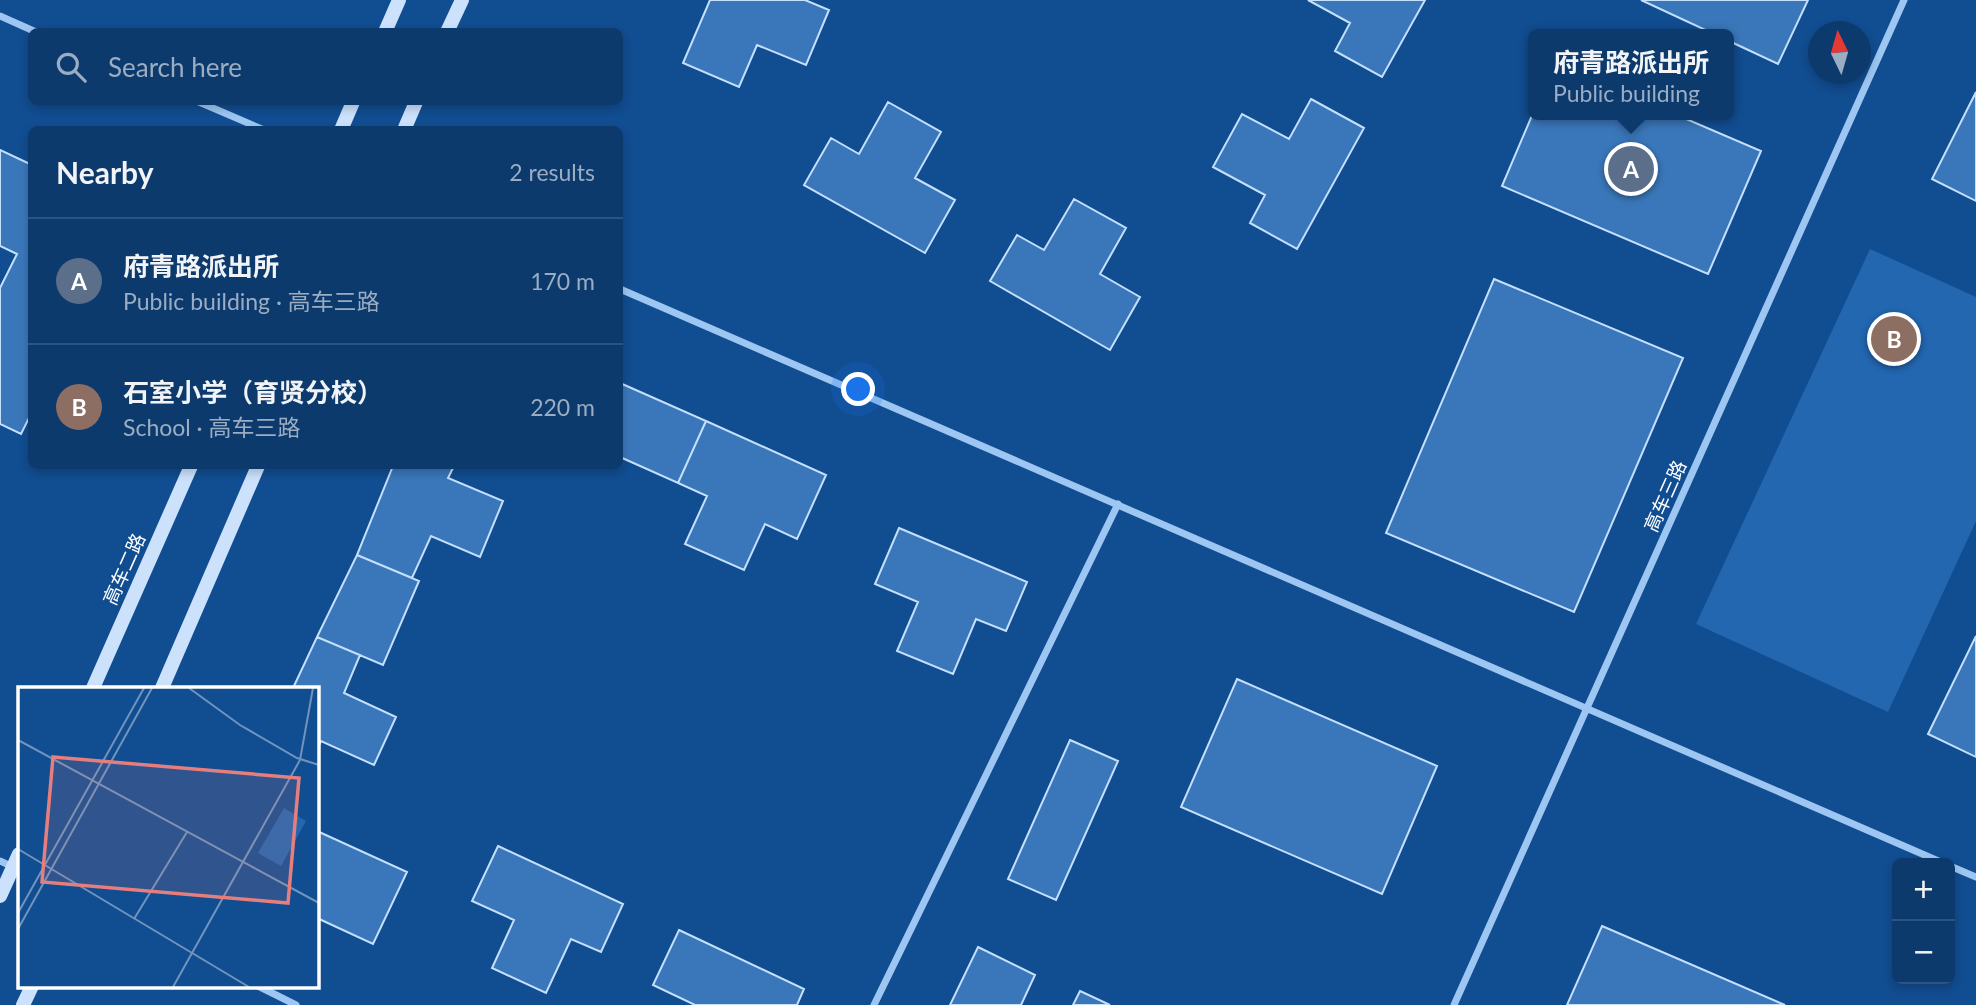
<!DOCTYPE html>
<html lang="en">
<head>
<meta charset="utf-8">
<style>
  body { margin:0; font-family:Lato,"Noto Sans SC",sans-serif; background:#164172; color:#f1f3f6 }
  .controls { position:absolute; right:21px; bottom:21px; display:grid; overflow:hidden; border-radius:10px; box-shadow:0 4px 10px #0003 }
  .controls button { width:63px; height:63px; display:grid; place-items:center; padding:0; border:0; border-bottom:2px solid #2d5480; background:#0d3a6d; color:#f1f3f6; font:35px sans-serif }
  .compass { position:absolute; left:1808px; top:21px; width:63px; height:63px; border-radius:50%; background:#0d3a6d; box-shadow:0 4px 10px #0003; rotate:355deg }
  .you { position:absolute; left:859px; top:390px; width:24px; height:24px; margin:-18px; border:5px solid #fff; border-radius:50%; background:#1a73e8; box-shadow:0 0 0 10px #1a73e833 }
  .badge { display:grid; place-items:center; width:46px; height:46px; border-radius:50%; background:#ffcc5f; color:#fff; font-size:23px; font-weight:700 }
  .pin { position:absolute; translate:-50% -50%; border:4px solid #fff; box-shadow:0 2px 7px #0006 }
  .popup { position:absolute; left:1528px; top:29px; width:206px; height:91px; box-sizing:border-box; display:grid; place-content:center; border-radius:10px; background:#0d3a6d; filter:drop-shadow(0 2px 5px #0005); font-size:23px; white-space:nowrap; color:#9aadc2 }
  .popup b { font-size:26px; color:#f1f3f6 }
  .popup::after { content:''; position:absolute; left:50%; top:100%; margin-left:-14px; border:14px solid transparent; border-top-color:#0d3a6d }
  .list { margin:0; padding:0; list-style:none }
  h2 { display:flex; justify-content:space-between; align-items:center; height:91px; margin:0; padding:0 28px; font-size:30px }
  h2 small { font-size:23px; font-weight:400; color:#9aadc2 }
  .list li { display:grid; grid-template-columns:46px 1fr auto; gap:21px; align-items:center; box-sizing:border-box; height:126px; padding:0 28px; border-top:2px solid #2d5480 }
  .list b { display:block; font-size:26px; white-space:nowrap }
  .list p { margin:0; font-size:23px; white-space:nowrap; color:#9aadc2 }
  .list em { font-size:23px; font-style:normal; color:#9aadc2 }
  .icon { flex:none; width:38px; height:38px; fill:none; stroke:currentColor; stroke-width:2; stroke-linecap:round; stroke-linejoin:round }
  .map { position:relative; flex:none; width:1976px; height:1005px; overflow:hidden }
  .search { position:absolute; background:#0d3a6d; box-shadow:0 4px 10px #0003; left:28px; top:28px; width:595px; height:77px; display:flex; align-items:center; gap:18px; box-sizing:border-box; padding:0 24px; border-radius:10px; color:#9aadc2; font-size:26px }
  .panel { position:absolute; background:#0d3a6d; box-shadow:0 4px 10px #0003; left:28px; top:126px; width:595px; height:343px; border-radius:10px }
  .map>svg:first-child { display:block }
</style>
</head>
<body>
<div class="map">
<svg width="1976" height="1005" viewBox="0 0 1976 1005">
  <rect width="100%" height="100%" fill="#114d91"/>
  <path fill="#2367b1" d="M1870,249L1976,297V521L1888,712L1696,624Z"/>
  <path fill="#3a77ba" stroke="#c5e0fd" stroke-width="2" d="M710,0H805L829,10L806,65L757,45L739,87L683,63Z
    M1308,0H1425L1382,77L1335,51L1350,23Z
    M1641,0H1808L1778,64L1729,41V34H1714Z
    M1976,92V201L1932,179Z
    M1311,99L1364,128L1297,249L1250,223L1265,195L1213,167L1242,114L1289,139Z
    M888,102L941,132L915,178L955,200L925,253L804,185L831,138L859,154Z
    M1533,113L1677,115L1761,151L1708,274L1502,186Z
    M0,150L32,165V412L21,434L0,424V288L17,254L0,246Z
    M1074,199L1126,228L1100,274L1140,297L1110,350L990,281L1017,235L1044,250Z
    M1494,279L1683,358L1574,612L1386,533Z
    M620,383L706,421L678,483L620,457Z
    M706,421L826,475L797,539L765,524L744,570L685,544L707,496L678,483Z
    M393,466H454L448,478L503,501L480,557L431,536L412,578L357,555Z
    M899,528L1027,582L1006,631L976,619L953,674L897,651L918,602L875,584Z
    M357,555L419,581L383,665L317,637Z
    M1976,636V757L1928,734Z
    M317,637L360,655L344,693L396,717L374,765L321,741L317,750V688H293Z
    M1237,679L1437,766L1382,894L1181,807Z
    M1070,740L1118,761L1056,900L1008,879Z
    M317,831L407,872L373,944L317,918Z
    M498,846L623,904L601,952L571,939L546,993L492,968L514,920L472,901Z
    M1602,926L1785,1005H1567Z
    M679,930L804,989L797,1005H695L653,985Z
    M978,947L1035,975L1021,1005H950Z
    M1080,991L1110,1005H1073Z"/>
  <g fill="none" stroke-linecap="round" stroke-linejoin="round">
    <path stroke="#9dc6f3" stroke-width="7" d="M0,16L36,32
      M199,102L264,130
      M620,289L1943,863
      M0,861L15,868
      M1950,866L1976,877
      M258,986L296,1005
      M874,1005L1118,504
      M1454,1005L1904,0"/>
    <path stroke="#cce2fc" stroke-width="14" d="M385,32L399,0
      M447,32L462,0
      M341,130L353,102
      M404,130L416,102
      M93,688L191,466
      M162,688L258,466
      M0,896L19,854
      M23,1005L32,986"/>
  </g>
  <g text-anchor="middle" stroke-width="5" stroke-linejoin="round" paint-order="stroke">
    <g font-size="19" fill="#fff" stroke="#114d91">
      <text transform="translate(1665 496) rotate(-66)" y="7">高车三路</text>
      <text transform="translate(124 569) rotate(-66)" y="7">高车二路</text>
    </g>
  </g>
  <g transform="translate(18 687)">
    <rect width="301" height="301" fill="#114d91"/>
    <path d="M266,121L288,134L263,179L240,166Z" fill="#2367b1"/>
    <path fill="none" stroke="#7094bd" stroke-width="2" d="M171,1L222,38L279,71L301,78M0,53L301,216M0,162L231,300M0,226L126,1M116,232L169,145M0,242L134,1M155,300L282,73L295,1"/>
    <path fill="#e67e7e" fill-opacity="0.15" stroke="#e67e7e" stroke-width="3.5" d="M35,70L281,91L270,216L24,195Z"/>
    <rect width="301" height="301" fill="none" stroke="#fff" stroke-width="3.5"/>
  </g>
</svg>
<div class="controls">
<button>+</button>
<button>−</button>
</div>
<svg class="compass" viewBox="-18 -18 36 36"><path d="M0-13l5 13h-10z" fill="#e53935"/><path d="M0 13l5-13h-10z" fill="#9aadc2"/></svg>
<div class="you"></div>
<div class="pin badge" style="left:1631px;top:169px;background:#5c6f8a">A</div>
<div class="popup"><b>府青路派出所</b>Public building</div>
<div class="pin badge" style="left:1894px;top:339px;background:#8d6e63">B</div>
<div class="search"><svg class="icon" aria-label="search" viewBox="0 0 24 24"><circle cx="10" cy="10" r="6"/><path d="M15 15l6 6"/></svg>Search here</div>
<section class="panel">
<h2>Nearby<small>2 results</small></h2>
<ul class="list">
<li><span class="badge" style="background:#5c6f8a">A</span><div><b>府青路派出所</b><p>Public building · 高车三路</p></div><em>170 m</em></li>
<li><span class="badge" style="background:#8d6e63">B</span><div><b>石室小学（育贤分校）</b><p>School · 高车三路</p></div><em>220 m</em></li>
</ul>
</section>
</div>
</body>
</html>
